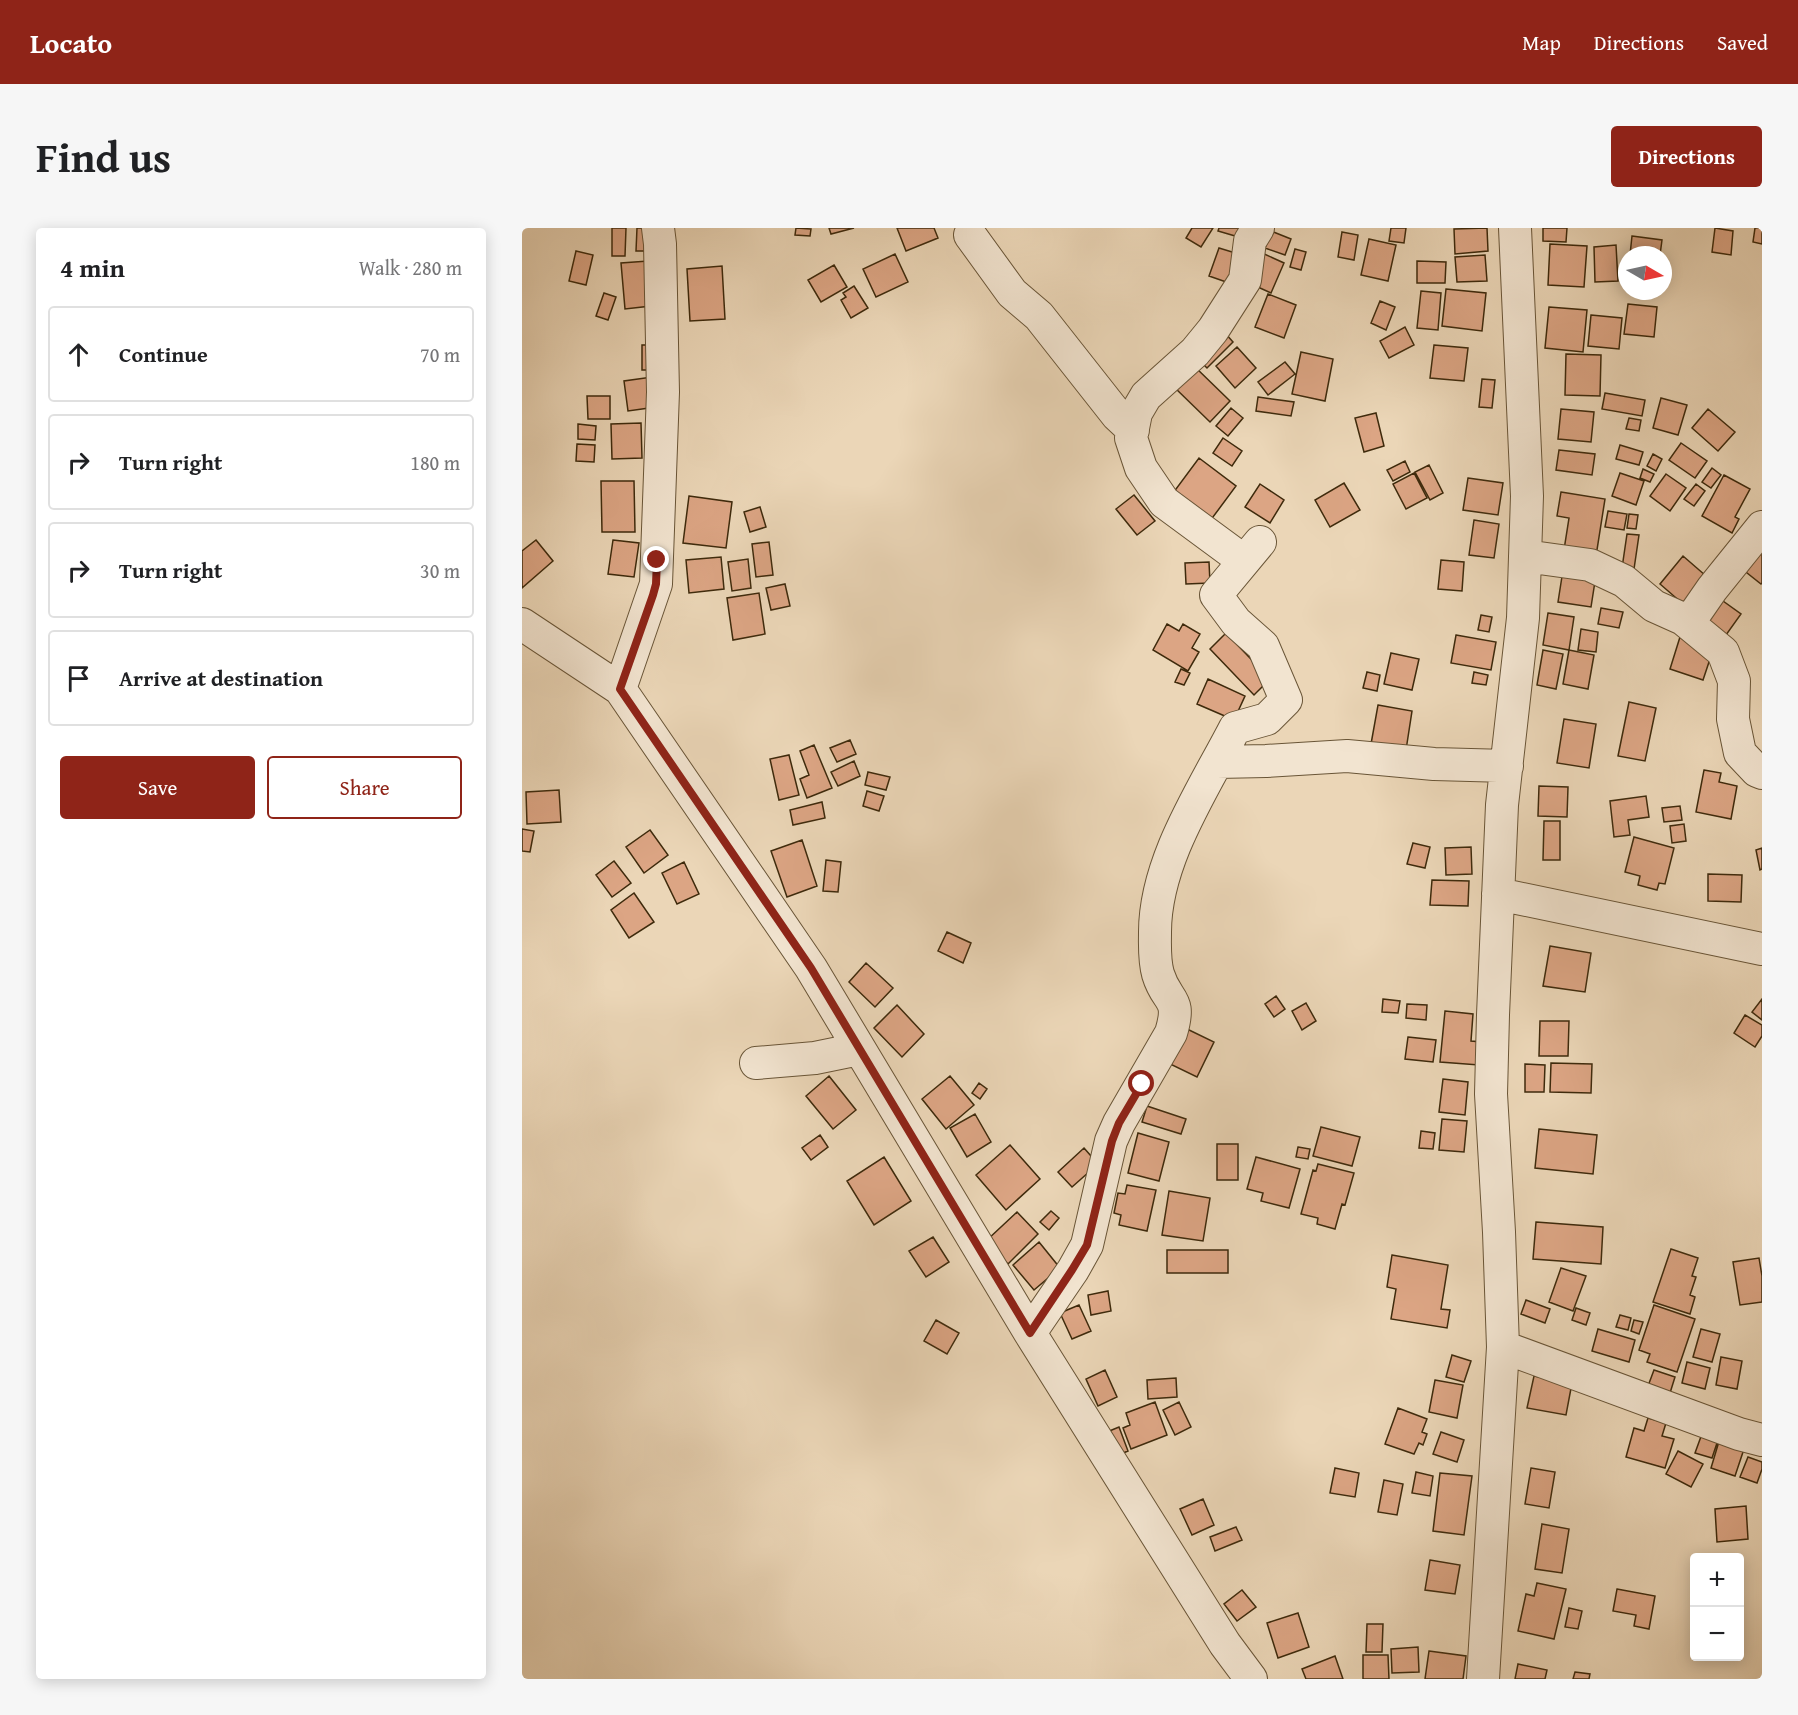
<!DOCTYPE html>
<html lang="en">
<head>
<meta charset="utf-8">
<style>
  body { margin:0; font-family:"Gentium Book Plus",serif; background:#f6f6f6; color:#202124 }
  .controls { position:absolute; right:18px; bottom:18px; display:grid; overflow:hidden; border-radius:6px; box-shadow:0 3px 15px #0003 }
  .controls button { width:54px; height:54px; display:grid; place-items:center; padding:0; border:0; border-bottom:2px solid #e0e0e0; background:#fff; color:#202124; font:30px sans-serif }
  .compass { position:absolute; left:1096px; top:18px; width:54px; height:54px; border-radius:50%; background:#fff; box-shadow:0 3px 15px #0003; rotate:99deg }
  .stop { position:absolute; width:18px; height:18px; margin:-14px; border:4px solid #8f2418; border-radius:50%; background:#fff }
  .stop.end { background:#8f2418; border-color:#fff; box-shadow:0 2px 6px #0008 }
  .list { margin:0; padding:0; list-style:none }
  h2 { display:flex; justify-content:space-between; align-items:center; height:78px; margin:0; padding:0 24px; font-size:26px }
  h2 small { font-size:20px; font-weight:400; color:#757577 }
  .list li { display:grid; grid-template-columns:39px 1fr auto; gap:18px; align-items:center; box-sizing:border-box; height:96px; margin:0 12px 12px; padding:0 12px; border:2px solid #e0e0e0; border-radius:6px }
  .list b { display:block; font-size:22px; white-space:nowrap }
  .list em { font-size:20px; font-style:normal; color:#757577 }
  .actions { display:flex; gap:12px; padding:18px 24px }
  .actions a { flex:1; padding:14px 0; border:2px solid #8f2418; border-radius:6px; text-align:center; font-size:21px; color:#8f2418 }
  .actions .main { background:#8f2418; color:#fff }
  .icon { flex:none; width:33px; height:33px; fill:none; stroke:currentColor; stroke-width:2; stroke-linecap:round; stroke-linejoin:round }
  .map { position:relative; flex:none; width:1240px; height:1451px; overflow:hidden; border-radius:6px }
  header { display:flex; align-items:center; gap:36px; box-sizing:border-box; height:84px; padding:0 30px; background:#8f2418; color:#fff }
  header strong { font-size:28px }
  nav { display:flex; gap:33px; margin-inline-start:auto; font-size:21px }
  .intro { display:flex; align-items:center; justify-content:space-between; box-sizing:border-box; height:144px; padding:0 36px }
  h1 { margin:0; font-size:42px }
  .button { padding:15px 27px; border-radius:6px; background:#8f2418; color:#fff; font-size:21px; font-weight:700 }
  main { display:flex; gap:36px; padding:0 36px }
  aside { flex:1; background:#fff; border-radius:6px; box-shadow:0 3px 15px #0003 }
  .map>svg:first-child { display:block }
</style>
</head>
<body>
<header>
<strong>Locato</strong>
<nav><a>Map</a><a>Directions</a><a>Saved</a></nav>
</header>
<div class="intro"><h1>Find us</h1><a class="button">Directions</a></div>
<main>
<aside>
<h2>4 min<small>Walk · 280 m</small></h2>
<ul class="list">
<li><svg class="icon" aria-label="ahead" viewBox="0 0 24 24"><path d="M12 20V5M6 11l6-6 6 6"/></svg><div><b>Continue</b></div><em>70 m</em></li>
<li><svg class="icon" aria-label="right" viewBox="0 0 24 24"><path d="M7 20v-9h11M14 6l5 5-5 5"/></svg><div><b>Turn right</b></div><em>180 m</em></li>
<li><svg class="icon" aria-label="right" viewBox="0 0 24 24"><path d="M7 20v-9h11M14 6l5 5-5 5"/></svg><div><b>Turn right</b></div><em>30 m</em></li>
<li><svg class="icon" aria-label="arrive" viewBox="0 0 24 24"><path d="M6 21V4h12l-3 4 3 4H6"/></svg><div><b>Arrive at destination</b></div></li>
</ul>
<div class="actions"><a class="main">Save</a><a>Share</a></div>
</aside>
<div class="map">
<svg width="1240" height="1451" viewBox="0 0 1240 1451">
  <rect width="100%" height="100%" fill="#ebd6b7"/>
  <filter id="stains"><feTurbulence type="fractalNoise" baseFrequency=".00333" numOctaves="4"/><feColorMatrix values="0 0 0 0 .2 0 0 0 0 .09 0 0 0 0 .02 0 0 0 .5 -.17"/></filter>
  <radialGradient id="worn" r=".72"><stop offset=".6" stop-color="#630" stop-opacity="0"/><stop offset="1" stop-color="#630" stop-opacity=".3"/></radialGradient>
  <path fill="#dca584" stroke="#3e2a0c" stroke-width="1.5" d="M90,0H104L103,28H90Z
    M115,0H130L129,23H114Z
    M274,0L289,1L288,8L273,7Z
    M307,0H332L309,6Z
    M375,0H412L416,10L384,23Z
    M670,0H691L679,19L664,10Z
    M697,0H723L720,10L696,3Z
    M869,0H884L882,15L867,13Z
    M965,0L966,23L933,26L932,1Z
    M1021,0H1045L1044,14L1021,13Z
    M1193,0L1211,3L1209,27L1190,24Z
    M1233,0H1240V16L1231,14Z
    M749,3L769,11L763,27L743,20Z
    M820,4L836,7L832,32L816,29Z
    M1110,8L1140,12L1138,27H1108Z
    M847,11L874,17L866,53L839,47Z
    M1028,16L1065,18L1062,59L1026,57Z
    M1094,17L1096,53L1073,54L1072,19Z
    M697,20L720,27L710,56L687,48Z
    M773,21L784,24L779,42L768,39Z
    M54,23L71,27L64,57L47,53Z
    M740,25L762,35L749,65L727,55Z
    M373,26L386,54L354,69L341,41Z
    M963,27L965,53L935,54L933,29Z
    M126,33L129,78L103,81L99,35Z
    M895,33L924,34L923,55H895Z
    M312,37L325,59L299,74L286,52Z
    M200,38L203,91L168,93L165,41Z
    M332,58L346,80L329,90L319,72L324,69L321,65Z
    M924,61L964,65L960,103L920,98Z
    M899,63L919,65L916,102L895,100Z
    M82,65L94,69L86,92L74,88Z
    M746,66L774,77L762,110L733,99Z
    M858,73L873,79L864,102L849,95Z
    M1106,76L1135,79L1132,109L1102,106Z
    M1027,79L1065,82L1061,124L1023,120Z
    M1069,87L1100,90L1097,121L1066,118Z
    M883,99L892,117L867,130L858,113Z
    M703,105L711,114L685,140L677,132Z
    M120,117H132V142H120Z
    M912,117L946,120L942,153L908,150Z
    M715,119L734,140L713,160L694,138Z
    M779,124L811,131L803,173L770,166Z
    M1044,126L1079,127L1078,168L1043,167Z
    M763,134L773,146L746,167L736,154Z
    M671,137L708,173L688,194L651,158Z
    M130,149L134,179L106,183L102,153Z
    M960,151L973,152L970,180L957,179Z
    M1083,165L1123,172L1120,188L1080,181Z
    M65,168H88V191H66Z
    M736,169L772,174L769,188L734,183Z
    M1139,170L1165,177L1156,207L1131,200Z
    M709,180L721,190L706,208L694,198Z
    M1039,181L1072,184L1069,214L1036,211Z
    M1186,181L1213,204L1196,223L1170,200Z
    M854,185L862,218L842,224L833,190Z
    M1107,190L1119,192L1117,203L1104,201Z
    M119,195L120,230L90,231L89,196Z
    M56,196L74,198L73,212L56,211Z
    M701,210L720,223L710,238L691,225Z
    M1159,215L1185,233L1173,250L1147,232Z
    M55,216L73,217L72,234L54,233Z
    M1098,217L1121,224L1117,237L1094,231Z
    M1037,222L1073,226L1070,247L1034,242Z
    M1131,226L1140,231L1134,243L1125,238Z
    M677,230L714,258L688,293L651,265Z
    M883,233L888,244L871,253L865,242Z
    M907,237L921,265L908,272L893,244Z
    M1190,240L1199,247L1189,260L1180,254Z
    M1121,241L1132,246L1128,254L1118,250Z
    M892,245L905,270L884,281L871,256Z
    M1098,245L1122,253L1114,277L1090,268Z
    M1144,246L1164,260L1148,283L1128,268Z
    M1202,247L1228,261L1213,289L1217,291L1210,305L1180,288Z
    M946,250L981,255L976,287L941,282Z
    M79,253H112L113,304H80Z
    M822,255L838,282L808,299L793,272Z
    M738,256L762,272L748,295L723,279Z
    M1174,256L1183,263L1172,278L1162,271Z
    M1039,264L1083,271L1074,328L1042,322L1047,290L1035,288Z
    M612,267L633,293L615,307L594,281Z
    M167,268L210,274L204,320L161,315Z
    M238,279L244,299L228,304L222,284Z
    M1086,283L1105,286L1102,302L1083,299Z
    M1107,286L1116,287L1114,301L1105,300Z
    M952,292L977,296L972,330L947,327Z
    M1105,306L1117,307L1112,341L1100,340Z
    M1240,311V355L1239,356L1215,337Z
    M14,312L31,333L0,360V323Z
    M91,312L117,315L112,349L86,346Z
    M247,314L251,347L234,349L230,316Z
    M1161,328L1191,354L1168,382L1138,356Z
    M199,329L202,361L167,365L164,332Z
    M226,331L229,360L210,363L206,334Z
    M919,332L942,334L940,363L916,361Z
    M687,334L688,355L664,356L663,335Z
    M1041,342L1074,347L1069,379L1036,374Z
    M263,356L268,378L249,382L244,360Z
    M237,365L243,406L211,412L205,370Z
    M1194,368L1219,386L1204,407L1179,388Z
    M1079,380L1101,384L1097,400L1076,396Z
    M1026,385L1052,389L1047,422L1021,417Z
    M959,387L970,389L967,404L956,402Z
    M645,396L657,403L661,396L678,406L670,420L677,424L666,443L631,422Z
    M1059,401L1076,404L1074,424L1056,422Z
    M704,405L748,451L732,467L688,421Z
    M934,407L974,414L969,442L929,435Z
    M1158,409L1192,419L1181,452L1148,441Z
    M1021,422L1041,426L1034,461L1015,457Z
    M1047,422L1072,427L1066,461L1041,456Z
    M869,425L897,431L890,462L862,456Z
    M659,441L668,445L662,457L653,454Z
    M845,444L858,447L855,463L841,460Z
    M952,444L966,447L964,457L950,455Z
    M686,451L723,468L712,492L675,476Z
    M1107,474L1134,480L1123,533L1096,528Z
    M856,477L890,483L884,522L849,516Z
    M1042,491L1074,496L1067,540L1035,535Z
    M328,512L334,526L315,534L308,520Z
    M292,517L310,560L285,570L278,551L287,547L278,523Z
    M267,527L277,567L257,572L248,531Z
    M332,533L338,548L316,558L309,544Z
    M1182,542L1199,545L1197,554L1215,558L1209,591L1174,584Z
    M346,544L368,549L364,562L343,557Z
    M1017,558L1046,559L1045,589L1016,588Z
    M37,562L39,594L5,596L4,564Z
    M345,563L362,568L357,583L341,578Z
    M1124,568L1127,589L1106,592L1108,607L1092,609L1088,573Z
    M300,574L303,590L271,597L268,582Z
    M1158,578L1160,592L1142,594L1140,580Z
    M1022,593H1038V632H1021Z
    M1162,596L1164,613L1150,615L1148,598Z
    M0,601L12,603L8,624L0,623Z
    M128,602L146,627L122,645L104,619Z
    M1112,609L1152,620L1143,656L1137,655L1135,662L1116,657L1118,648L1103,644Z
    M280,612L295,658L265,669L249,623Z
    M891,615L908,619L903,640L885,636Z
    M949,619L950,646L924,647L923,620Z
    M1240,620V641L1238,642L1234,622Z
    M304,632L319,634L316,664L301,663Z
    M92,633L109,655L90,669L74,647Z
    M162,634L177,666L155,676L140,645Z
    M1186,646L1220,647L1219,674L1186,673Z
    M910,652L947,653L946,678L908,677Z
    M112,665L132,694L107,710L89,682Z
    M425,704L449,715L441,735L416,723Z
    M1028,718L1069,725L1063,764L1021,758Z
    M344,735L371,760L353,779L327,754Z
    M754,768L763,781L752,789L743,776Z
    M861,771L878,773L876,785L860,784Z
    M1240,771V792L1230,784Z
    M784,775L794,793L780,802L770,783Z
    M885,776L905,777L904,792L884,790Z
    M375,777L402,806L380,829L352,800Z
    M923,783L951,786L949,813L960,814L957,837L918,834Z
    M1223,787L1240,797V808L1233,819L1212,805Z
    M1018,793H1047L1046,828H1017Z
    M663,800L692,814L675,849L646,835Z
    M886,809L914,812L911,834L883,831Z
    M1029,835L1070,836L1069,865L1028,864Z
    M1003,836L1023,837L1022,864H1003Z
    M307,848L334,882L311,901L284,868Z
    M428,848L452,877L424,901L400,871Z
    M921,851L946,854L943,887L917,884Z
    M457,855L465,861L458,871L450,865Z
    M625,878L664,891L659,906L620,894Z
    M453,886L469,914L445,929L428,900Z
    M920,891L945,893L942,924L917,922Z
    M799,899L838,909L830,938L791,928Z
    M1017,901L1075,907L1071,946L1013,940Z
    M899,903L913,905L911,921L897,920Z
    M616,905L647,914L637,953L606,945Z
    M298,907L306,919L289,932L280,920Z
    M695,916H716V952H695Z
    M488,917L518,951L484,982L454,947Z
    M776,919L788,921L786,931L774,929Z
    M562,920L576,936L550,959L536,944Z
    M362,929L389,973L352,997L325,953Z
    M734,929L778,941L767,980L739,973L741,965L725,961Z
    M796,936L832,945L823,977L820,976L813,1001L795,996L796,990L779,986L791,942L794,943Z
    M605,957L634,962L625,1003L597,997L599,987L592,985L596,965L603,966Z
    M647,963L688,970L681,1013L640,1007Z
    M529,983L537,990L527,1002L518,994Z
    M495,984L516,1006L486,1036L464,1013Z
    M1014,994L1081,999L1079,1036L1011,1031Z
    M411,1009L427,1034L404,1049L387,1023Z
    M517,1014L538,1040L512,1062L491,1037Z
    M1149,1021L1176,1030L1170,1048L1174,1049L1168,1067L1173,1069L1168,1086L1131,1074Z
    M645,1022H706V1045H645Z
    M870,1027L926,1037L919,1081L928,1082L925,1100L869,1091L874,1061L865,1059Z
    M1237,1030L1240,1048V1074L1218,1077L1211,1034Z
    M1039,1040L1064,1048L1051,1083L1027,1074Z
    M586,1063L589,1083L569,1087L566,1067Z
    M1004,1072L1028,1081L1023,1095L999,1086Z
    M557,1077L569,1103L550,1111L538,1085Z
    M1132,1077L1173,1091L1155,1144L1125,1134L1128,1126L1117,1122Z
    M1054,1080L1068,1085L1064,1097L1050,1092Z
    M1098,1087L1109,1090L1106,1102L1094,1099Z
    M414,1092L437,1105L425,1126L402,1113Z
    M1112,1092L1121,1094L1117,1106L1109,1103Z
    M1076,1101L1113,1112L1107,1134L1070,1123Z
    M1179,1101L1198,1106L1190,1134L1171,1129Z
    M930,1127L949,1133L942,1154L924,1149Z
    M1199,1129L1220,1133L1215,1161L1194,1157Z
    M1165,1134L1188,1140L1183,1161L1160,1155Z
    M583,1142L595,1169L576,1178L564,1151Z
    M1132,1142L1153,1149L1148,1165L1126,1158Z
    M1012,1148L1050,1155L1044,1187L1005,1180Z
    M654,1150L655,1169L626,1171L625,1152Z
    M913,1152L941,1157L935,1190L907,1184Z
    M633,1174L645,1207L609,1221L601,1200L608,1197L604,1185Z
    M657,1174L669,1199L653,1207L641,1182Z
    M876,1180L905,1191L900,1204L905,1206L901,1217L897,1215L892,1226L863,1216Z
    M1126,1190L1144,1195L1140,1208L1152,1211L1143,1240L1104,1229L1112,1200L1122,1203Z
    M597,1199L606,1223L594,1228L585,1204Z
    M1181,1203L1197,1209L1190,1230L1173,1225Z
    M919,1204L942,1212L935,1234L911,1226Z
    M1198,1210L1223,1218L1213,1248L1189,1240Z
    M1156,1223L1181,1236L1169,1259L1144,1246Z
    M1226,1229L1240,1234V1241L1235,1255L1218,1249Z
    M813,1240L837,1245L833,1269L808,1265Z
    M1009,1240L1033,1244L1027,1280L1003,1276Z
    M894,1244L911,1248L908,1268L890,1265Z
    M918,1245L950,1248L942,1307L911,1303Z
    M862,1252L881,1256L875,1287L856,1284Z
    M681,1271L692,1297L670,1307L658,1281Z
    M1224,1278L1226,1311L1195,1314L1193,1281Z
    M1020,1296L1047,1301L1040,1345L1013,1341Z
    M714,1299L720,1312L693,1323L688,1309Z
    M908,1332L938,1337L933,1366L903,1362Z
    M1015,1355L1044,1361L1032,1411L996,1403L1004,1366L1012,1368Z
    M1095,1361L1133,1368L1127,1401L1112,1398L1114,1387L1091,1383Z
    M720,1362L734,1379L715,1393L702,1376Z
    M1047,1380L1060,1383L1056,1401L1043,1399Z
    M776,1385L787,1419L756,1430L745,1395Z
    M845,1396H861L860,1424H844Z
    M896,1419L897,1444L870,1445L869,1421Z
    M907,1423L944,1428L941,1451H903Z
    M841,1427H866L867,1451H841Z
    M813,1428L821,1451H784L780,1441Z
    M996,1436L1025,1442L1023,1451H993Z
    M1053,1444L1068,1446L1067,1451H1051Z"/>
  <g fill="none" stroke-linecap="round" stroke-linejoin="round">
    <g stroke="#695537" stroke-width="34">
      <path id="minor" d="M448,7L490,65L517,88L595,187L611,202
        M1003,328L1068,337L1102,353L1132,378L1161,391L1172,387L1190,361L1240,299
        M722,333L642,274L619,240L609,210L614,185L624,168L673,124L691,102L723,52L728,13L736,0
        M1161,391L1201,424L1212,453L1211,491L1218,525L1235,543L1240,545
        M0,396L98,461L289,740L508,1105L703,1416L729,1451
        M98,461L134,356L141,164L138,16L136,0
        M695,534L744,533L825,528L912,536L985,538
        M976,666L1240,721
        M234,835L293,830L337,821
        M508,1105L551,1042L565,1017L589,913L597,895L649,805C660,768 645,776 636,746C632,732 633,718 633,704C633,633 681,562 713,500L745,491L764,472L741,418L714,394L694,367L738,314
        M981,1119L1217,1206L1240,1212
        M961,1451L981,1119L977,1004L969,866L971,787L980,577L1001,390L1005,268L993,0"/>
    </g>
    <use href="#minor" stroke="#f2e4d0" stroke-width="32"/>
  </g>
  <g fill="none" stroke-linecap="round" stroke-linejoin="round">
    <path stroke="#8f2418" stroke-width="8" d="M135,332L134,356L131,367L98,461L289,740L508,1105L550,1042L565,1017L590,913L597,895L620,856"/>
  </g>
  <rect width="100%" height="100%" filter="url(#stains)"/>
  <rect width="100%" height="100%" fill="url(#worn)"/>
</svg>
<div class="controls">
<button>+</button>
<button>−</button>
</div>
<svg class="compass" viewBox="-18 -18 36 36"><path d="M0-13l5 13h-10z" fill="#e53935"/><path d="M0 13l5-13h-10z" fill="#757577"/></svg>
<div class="stop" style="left:620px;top:856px"></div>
<div class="stop end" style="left:135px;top:332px"></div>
</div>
</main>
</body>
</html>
